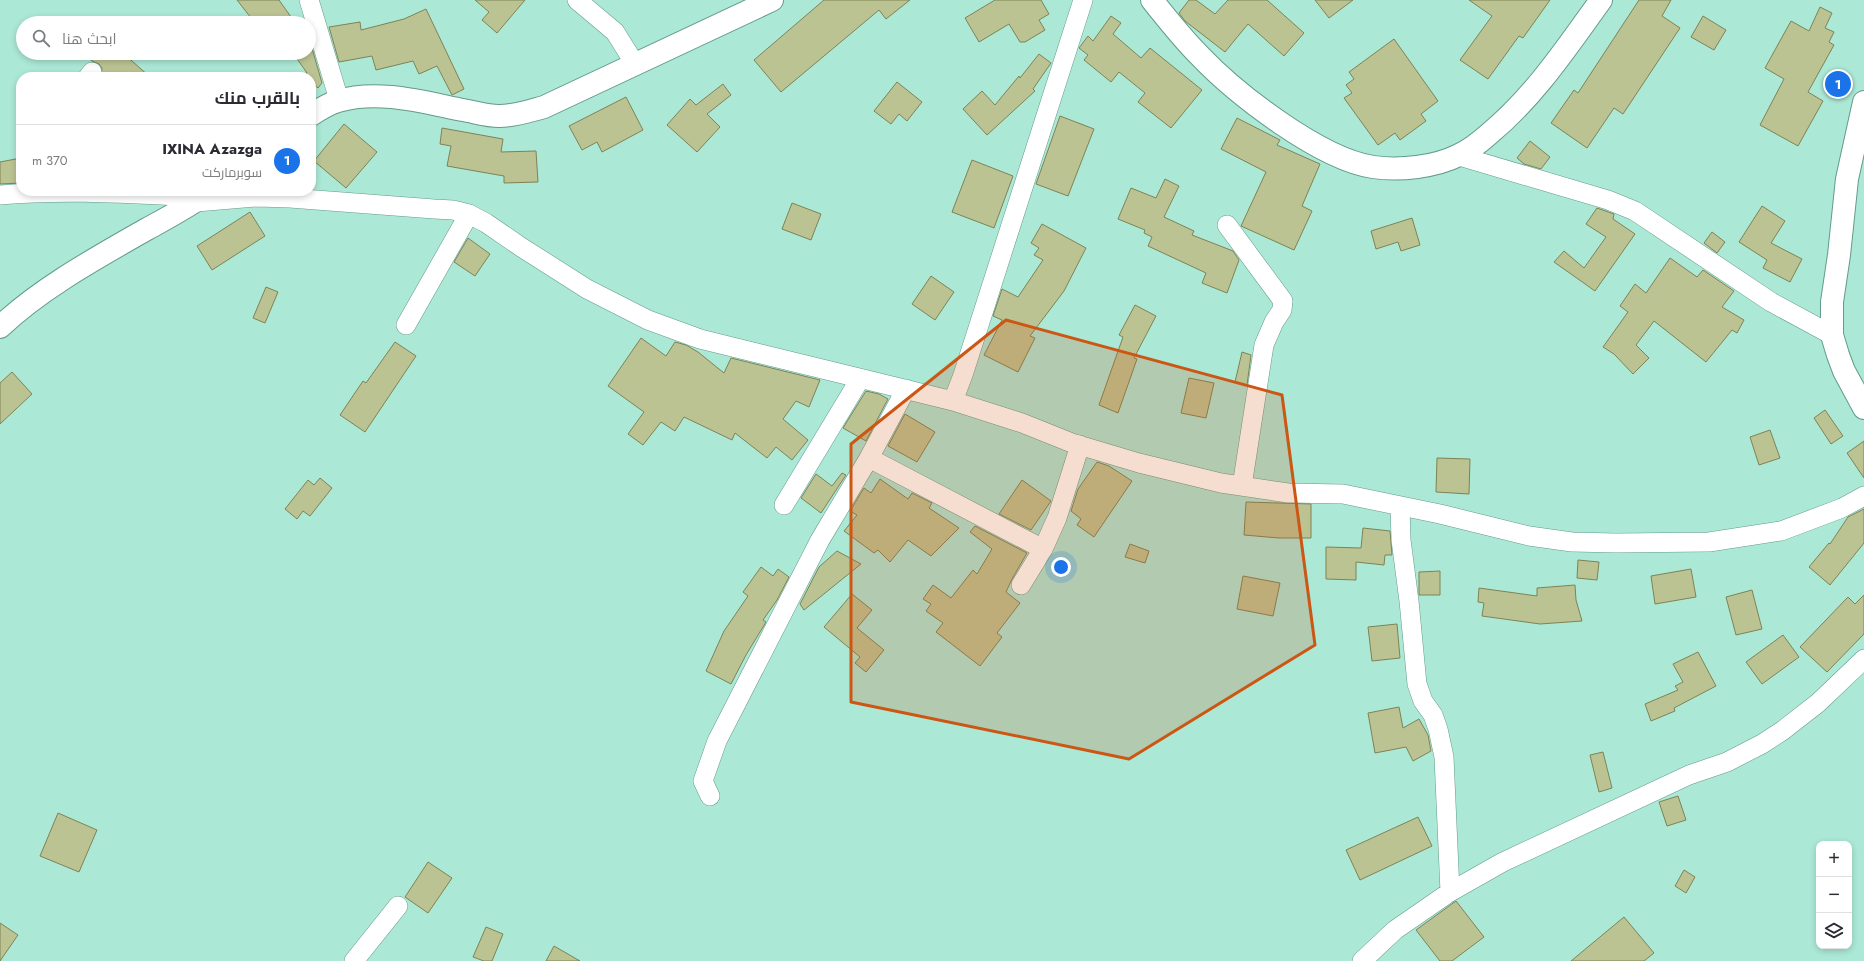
<!DOCTYPE html>
<html lang="ar">
<head>
<meta charset="utf-8">
<style>
  body { margin:0; font-family:Jost,Cairo,sans-serif; background:#f7f7f7; color:#2b2b33; direction:rtl }
  .controls { position:absolute; right:12px; bottom:12px; display:grid; overflow:hidden; border-radius:8px; box-shadow:0 2px 6px #0003 }
  .controls button { width:36px; height:36px; display:grid; place-items:center; padding:0; border:0; border-bottom:1px solid #e1e1e2; background:#fff; color:#2b2b33; font:20px sans-serif }
  .you { position:absolute; left:1061px; top:567px; width:14px; height:14px; margin:-10px; border:3px solid #fff; border-radius:50%; background:#1a73e8; box-shadow:0 0 0 6px #1a73e833 }
  .badge { display:grid; place-items:center; width:26px; height:26px; border-radius:50%; background:#1a73e8; color:#fff; font-size:13px; font-weight:700 }
  .pin { position:absolute; translate:-50% -50%; border:2px solid #fff; box-shadow:0 1px 4px #0006 }
  .list { margin:0; padding:0; list-style:none }
  h2 { display:flex; justify-content:space-between; align-items:center; height:52px; margin:0; padding:0 16px; font-size:17px }
  h2 small { font-size:13px; font-weight:400; color:#7c7c81 }
  .list li { display:grid; grid-template-columns:26px 1fr auto; gap:12px; align-items:center; box-sizing:border-box; height:72px; padding:0 16px; border-top:1px solid #e1e1e2 }
  .list b { display:block; font-size:15px; white-space:nowrap }
  .list p { margin:0; font-size:13px; white-space:nowrap; color:#7c7c81 }
  .list em { font-size:13px; font-style:normal; color:#7c7c81 }
  .icon { flex:none; width:22px; height:22px; fill:none; stroke:currentColor; stroke-width:2; stroke-linecap:round; stroke-linejoin:round }
  .map { position:relative; flex:none; width:1864px; height:961px; overflow:hidden; direction:ltr }
  .search { position:absolute; background:#fff; box-shadow:0 2px 6px #0003; left:16px; top:16px; width:300px; height:44px; display:flex; align-items:center; gap:10px; box-sizing:border-box; padding:0 14px; border-radius:22px; color:#7c7c81; font-size:15px }
  .panel { position:absolute; background:#fff; box-shadow:0 2px 6px #0003; left:16px; top:72px; width:300px; height:124px; border-radius:16px; direction:rtl }
  .map>svg:first-child { display:block }
</style>
</head>
<body>
<div class="map">
<svg width="1864" height="961" viewBox="0 0 1864 961">
  <rect width="100%" height="100%" fill="#ace8d6"/>
  <path fill="#bcc393" stroke="#7d8355" d="M237,0H279L291,17L283,23H255Z
    M475,0H525L497,33L482,20L489,12Z
    M824,0H910L886,19L879,10L781,92L754,60Z
    M995,0H1041L1049,14L1039,20L1045,30L1025,42H1020L1009,24L979,42L965,18Z
    M1189,0H1196L1215,14L1228,0H1267L1304,33L1284,56L1248,24L1225,52L1185,21L1179,13Z
    M1315,0H1353L1329,18Z
    M1469,0H1550L1523,38L1519,36L1488,79L1460,60L1492,16Z
    M1639,0H1671L1662,16L1680,28L1623,114L1614,108L1587,148L1551,123L1574,90L1578,93Z
    M1820,7L1832,13L1825,28L1834,32L1829,42L1834,45L1808,92L1823,101L1798,146L1760,125L1784,79L1765,68L1791,21L1809,31Z
    M426,9L464,89L452,95L437,66L419,74L413,61L376,70L372,56L339,62L329,27L360,22L361,30L404,19Z
    M1111,16L1121,23L1113,34L1141,58L1150,48L1202,90L1171,128L1138,102L1145,93L1119,72L1111,82L1084,60L1088,55L1079,48L1088,36L1093,41Z
    M1703,16L1726,30L1714,50L1691,37Z
    M309,38L322,83L318,88L311,82V77L304,76L307,73L293,53H309Z
    M1394,39L1438,101L1421,114L1426,121L1400,140L1395,133L1378,145L1344,98L1352,93L1346,85L1354,79L1349,72Z
    M83,53H123L150,77H101L102,68L99,64L92,61Z
    M1039,54L1051,63L1033,89L1035,91L987,135L963,109L982,91L995,105L1019,76L1020,78Z
    M897,82L922,102L907,121L899,114L891,124L874,111Z
    M723,84L731,95L707,114L720,127L697,152L667,125L690,99L696,105Z
    M626,97L643,130L602,152L597,142L582,150L569,126Z
    M1060,116L1094,129L1068,196L1036,184Z
    M1237,118L1280,140L1277,145L1320,164L1302,206L1312,211L1294,250L1241,226L1266,172L1221,149Z
    M344,124L377,152L346,188L314,161Z
    M442,128L503,139L501,152L536,151L538,182L504,183V176L447,166L451,146L440,144Z
    M1530,141L1550,157L1541,169L1524,164L1517,158Z
    M21,158V183L0,184V162Z
    M972,160L1013,176L994,228L952,212Z
    M1165,179L1179,186L1164,217L1194,231L1192,235L1233,251L1239,260L1227,293L1202,283L1206,273L1148,246L1152,237L1144,233L1145,230L1118,219L1131,188L1156,198Z
    M792,203L821,214L811,240L782,229Z
    M1762,206L1785,221L1771,243L1802,259L1790,282L1763,268L1767,260L1739,242Z
    M1597,208L1614,214L1613,219L1635,234L1595,291L1554,262L1564,251L1584,268L1606,237L1586,224Z
    M250,212L265,236L212,270L197,246Z
    M1412,218L1420,245L1401,251L1398,242L1376,249L1371,231Z
    M1042,224L1086,248L1064,291L1030,336L1035,338L1018,372L984,355L1002,320L993,316L1002,289L1018,297L1043,260L1034,255L1039,248L1031,243Z
    M1712,232L1725,242L1717,253L1704,243Z
    M468,238L490,254L475,276L454,262Z
    M1670,258L1697,277L1703,270L1734,291L1722,307L1744,320L1737,333L1732,330L1706,362L1654,321L1636,345L1649,358L1633,374L1614,354L1603,347L1628,312L1620,306L1635,284L1646,293Z
    M931,276L954,292L935,320L912,304Z
    M266,287L278,292L265,323L253,318Z
    M1135,305L1156,316L1134,358L1137,359L1118,413L1099,405L1123,337L1119,335Z
    M641,338L666,356L675,342L686,345L698,352L724,373L731,358L820,380L809,407L796,401L783,419L808,440L792,460L776,447L767,458L735,433L732,440L684,417L675,431L661,422L643,445L628,434L644,412L608,386Z
    M395,342L416,356L365,432L340,415L363,381L366,383Z
    M1242,352L1251,355L1247,385L1235,382Z
    M12,372L32,394L0,424V383Z
    M1189,378L1214,383L1206,418L1181,413Z
    M866,391L879,394L888,399L866,441L843,428Z
    M1825,410L1843,436L1831,444L1814,418Z
    M905,414L935,432L917,462L888,446Z
    M1770,430L1780,458L1759,465L1750,437Z
    M1864,441V478L1847,453Z
    M1437,458L1470,459L1469,494L1436,492Z
    M1097,462L1109,466L1132,481L1094,537L1077,525L1081,519L1071,511L1078,489Z
    M842,473L846,475L821,513L801,498L816,474L832,486Z
    M320,478L332,488L310,516L303,511L297,519L285,509L308,480L314,485Z
    M880,479L908,499L912,493L932,503L929,508L959,528L931,556L908,540L890,562L878,550L874,553L844,531L857,515L850,511L864,488L871,493Z
    M1022,480L1051,501L1031,530L999,514Z
    M1246,502L1311,504V538H1279L1244,535Z
    M1864,509V543L1830,585L1809,567L1829,543L1830,544L1848,517Z
    M975,526L1027,553L1012,579L1006,592L1020,603L997,633L1002,637L980,666L936,632L943,623L926,611L931,604L923,599L933,585L951,598L973,570L977,574L992,549L970,532Z
    M1363,528L1390,531L1392,555H1385L1384,565L1356,562V580L1326,579V547L1361,548Z
    M1130,544L1149,551L1145,563L1125,557Z
    M837,551L861,564L804,610L800,604L819,567Z
    M1578,560L1599,562L1597,580L1577,578Z
    M761,567L773,576L778,569L789,577L777,600L763,620L766,622L746,655L731,684L706,671L724,631L748,596L743,592Z
    M1691,569L1696,597L1655,604L1651,576Z
    M1440,571V595H1419V572Z
    M1243,576L1280,583L1273,616L1237,609Z
    M1575,585L1576,600L1582,621L1540,624L1482,616L1484,603L1478,602L1479,588L1537,596V588Z
    M1752,590L1762,629L1736,635L1726,597Z
    M852,594L872,610L857,628L884,650L866,672L855,663L860,657L824,627Z
    M1864,595V634L1827,672L1800,647L1848,597L1855,604Z
    M1397,624L1400,658L1372,661L1368,627Z
    M1783,635L1799,657L1762,684L1746,662Z
    M1698,652L1716,686L1674,708L1675,711L1651,721L1645,704L1678,690L1675,686L1683,682L1673,664Z
    M1399,707L1403,728L1419,719L1428,735L1431,751L1413,761L1406,747L1375,753L1368,713Z
    M1603,752L1612,788L1599,792L1590,755Z
    M1678,796L1686,820L1667,826L1659,802Z
    M58,813L97,830L79,872L40,856Z
    M1418,817L1432,846L1360,880L1346,850Z
    M428,862L452,878L428,913L405,897Z
    M1684,870L1695,877L1686,893L1675,886Z
    M1456,901L1484,937L1452,961H1440L1416,930Z
    M1624,917L1654,953L1644,961H1571Z
    M0,923L18,935L0,961Z
    M486,927L503,934L492,961H484L473,957Z
    M554,946L580,961H546Z"/>
  <g fill="none" stroke-linecap="round" stroke-linejoin="round">
    <g stroke="#629b8b" stroke-width="20">
      <path id="minor" d="M309,0L339,100
        M577,0L615,32L635,64
        M88,77L92,72
        M1459,156L1608,200L1635,211L1771,302L1832,335
        M0,195C68,189 134,194 202,197
        M196,202L257,197L290,198L434,209L453,210L469,214L486,223L521,247L587,289L648,320L700,339L953,401L1022,423L1072,443L1139,463L1221,483L1288,493L1343,494L1440,514L1529,536L1572,542L1616,543L1709,542L1781,531L1842,508L1864,496
        M1227,225L1283,301L1282,310L1274,322L1264,345L1242,486
        M406,325L469,214
        M953,401L963,375L1083,0
        M869,458L1043,549
        M784,505L860,379
        M1400,506L1401,540L1409,601L1417,684L1423,701L1433,715L1438,729L1444,757L1450,892
        M1021,585L1043,549L1057,518L1080,445
        M710,796L703,781L717,741L820,540L869,458L906,389
        M354,961L398,906
        M1362,961L1395,930L1450,892L1503,862L1689,775L1727,762L1762,744L1782,731L1818,703L1864,659"/>
    </g>
    <g stroke="#629b8b" stroke-width="24">
      <path id="major" d="M1152,0C1167,19 1182,38 1199,55C1236,94 1320,159 1373,167C1400,171 1435,167 1459,155C1470,150 1480,142 1489,134C1534,97 1567,47 1601,0
        M1864,102L1847,179L1839,255L1832,302V335L1838,355L1844,371L1864,408
        M311,115C320,109 328,104 338,101C378,89 423,102 463,110C475,112 487,116 499,116C515,116 529,111 544,107L772,0
        M0,327C41,288 98,257 147,229C169,217 190,206 210,191"/>
    </g>
    <use href="#minor" stroke="#fff" stroke-width="19"/>
    <use href="#major" stroke="#fff" stroke-width="22"/>
  </g>
  <path fill="#cc5613" fill-opacity="0.2" stroke="#cc5613" stroke-width="3" stroke-linejoin="round" d="M1006,320L1282,395L1315,645L1129,759L851,702V444Z"/>
</svg>
<div class="controls">
<button>+</button>
<button>−</button>
<button><svg class="icon" aria-label="layers" viewBox="0 0 24 24"><path d="M12 4l9 5-9 5-9-5zM3 14l9 5 9-5"/></svg></button>
</div>
<div class="you"></div>
<div class="pin badge" style="left:1838px;top:84px">1</div>
<div class="search"><svg class="icon" aria-label="search" viewBox="0 0 24 24"><circle cx="10" cy="10" r="6"/><path d="M15 15l6 6"/></svg>ابحث هنا</div>
<section class="panel">
<h2>بالقرب منك<small></small></h2>
<ul class="list">
<li><span class="badge">1</span><div><b>IXINA Azazga</b><p>سوبرماركت</p></div><em>370 m</em></li>
</ul>
</section>
</div>
</body>
</html>
